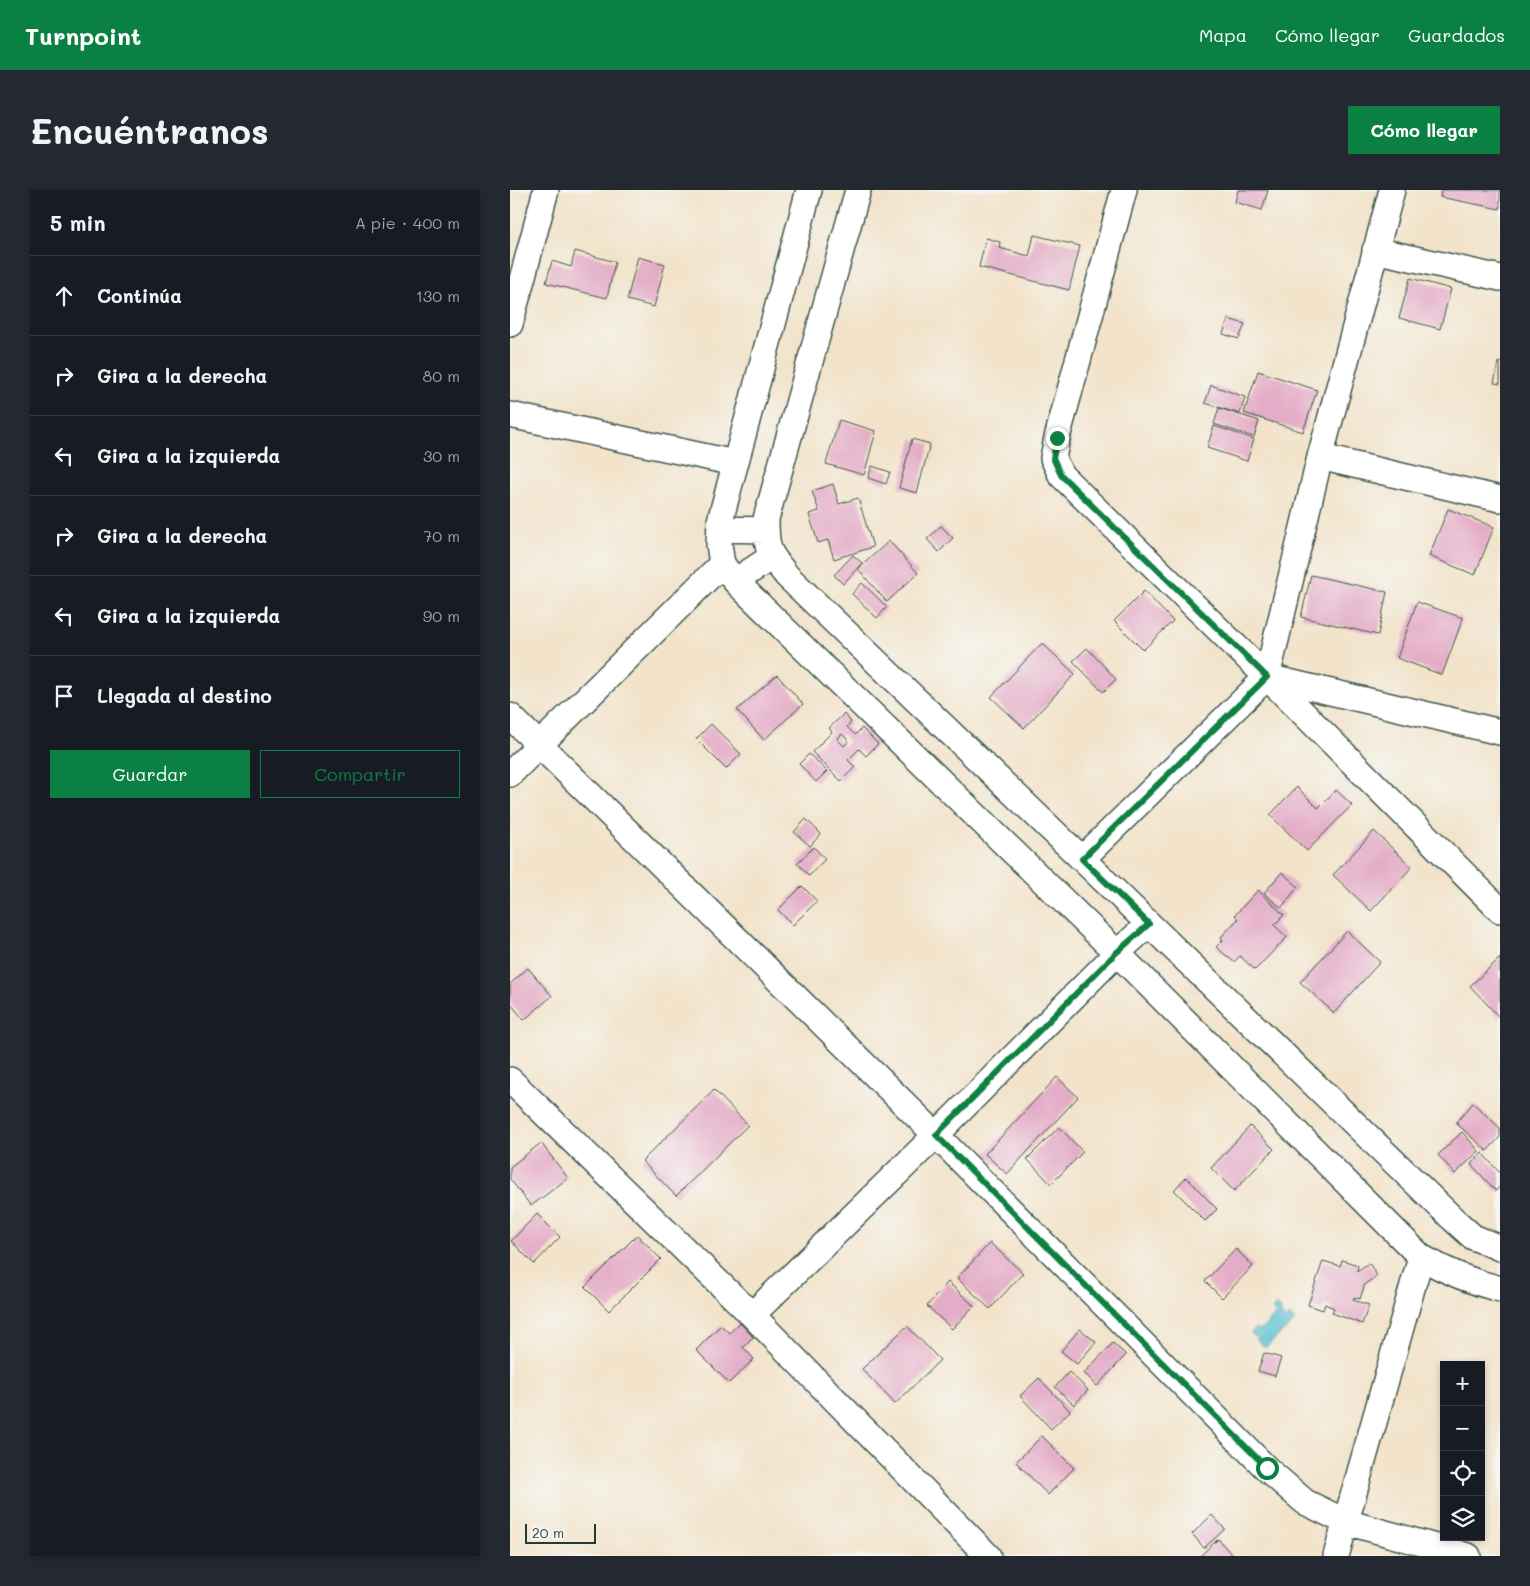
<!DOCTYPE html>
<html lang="es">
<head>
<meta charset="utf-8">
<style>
  body { margin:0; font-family:Mali,sans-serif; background:#242831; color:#f1f3f6 }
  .controls { position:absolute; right:15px; bottom:15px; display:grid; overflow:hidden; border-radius:0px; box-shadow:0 2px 8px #0003 }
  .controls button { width:45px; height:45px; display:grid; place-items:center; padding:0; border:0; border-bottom:1px solid #363941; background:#171b24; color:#f1f3f6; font:25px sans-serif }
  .scale { position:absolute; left:15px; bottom:12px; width:71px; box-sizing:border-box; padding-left:5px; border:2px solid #1f3d34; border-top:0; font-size:14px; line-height:18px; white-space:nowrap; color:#1f3d34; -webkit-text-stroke:4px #f6f6f2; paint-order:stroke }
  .stop { position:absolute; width:15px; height:15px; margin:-11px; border:4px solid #0b8043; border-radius:50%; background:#fff }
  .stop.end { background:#0b8043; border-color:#fff; box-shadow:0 1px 5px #0008 }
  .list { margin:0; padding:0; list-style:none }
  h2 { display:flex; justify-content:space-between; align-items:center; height:65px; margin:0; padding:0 20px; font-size:21px }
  h2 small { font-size:16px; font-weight:400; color:#9ea1a6 }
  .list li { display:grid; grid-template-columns:32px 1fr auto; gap:15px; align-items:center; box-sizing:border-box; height:80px; padding:0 20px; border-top:1px solid #363941 }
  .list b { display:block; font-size:19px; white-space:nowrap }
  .list em { font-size:16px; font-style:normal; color:#9ea1a6 }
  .actions { display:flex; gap:10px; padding:15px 20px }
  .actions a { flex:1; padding:11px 0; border:1px solid #0b8043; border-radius:0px; text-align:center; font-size:18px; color:#0b8043 }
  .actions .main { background:#0b8043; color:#fff }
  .icon { flex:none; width:28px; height:28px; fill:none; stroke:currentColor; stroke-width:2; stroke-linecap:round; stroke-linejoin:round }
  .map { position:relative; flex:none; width:990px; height:1366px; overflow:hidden; border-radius:0px }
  header { display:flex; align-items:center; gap:30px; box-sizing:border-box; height:70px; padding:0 25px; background:#0b8043; color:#fff }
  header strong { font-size:24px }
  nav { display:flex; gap:28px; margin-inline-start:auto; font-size:18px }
  .intro { display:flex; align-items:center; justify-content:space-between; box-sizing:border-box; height:120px; padding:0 30px }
  h1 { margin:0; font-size:35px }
  .button { padding:12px 22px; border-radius:0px; background:#0b8043; color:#fff; font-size:18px; font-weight:700 }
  main { display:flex; gap:30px; padding:0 30px }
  aside { flex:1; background:#171b24; border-radius:0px; box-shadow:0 2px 8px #0003 }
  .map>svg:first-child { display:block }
</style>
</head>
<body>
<header>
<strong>Turnpoint</strong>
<nav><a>Mapa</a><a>Cómo llegar</a><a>Guardados</a></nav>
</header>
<div class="intro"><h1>Encuéntranos</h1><a class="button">Cómo llegar</a></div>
<main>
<aside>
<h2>5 min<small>A pie · 400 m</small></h2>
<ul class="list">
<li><svg class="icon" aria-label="ahead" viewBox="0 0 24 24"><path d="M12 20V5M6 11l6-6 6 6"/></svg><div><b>Continúa</b></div><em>130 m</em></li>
<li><svg class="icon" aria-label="right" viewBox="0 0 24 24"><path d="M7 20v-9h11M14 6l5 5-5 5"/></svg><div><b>Gira a la derecha</b></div><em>80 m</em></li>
<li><svg class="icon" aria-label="left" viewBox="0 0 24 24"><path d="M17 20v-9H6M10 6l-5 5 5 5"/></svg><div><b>Gira a la izquierda</b></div><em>30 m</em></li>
<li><svg class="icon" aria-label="right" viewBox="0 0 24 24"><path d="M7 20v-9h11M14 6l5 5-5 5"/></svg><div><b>Gira a la derecha</b></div><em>70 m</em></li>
<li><svg class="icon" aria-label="left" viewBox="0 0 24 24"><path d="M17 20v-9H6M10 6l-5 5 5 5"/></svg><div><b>Gira a la izquierda</b></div><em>90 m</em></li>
<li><svg class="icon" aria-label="arrive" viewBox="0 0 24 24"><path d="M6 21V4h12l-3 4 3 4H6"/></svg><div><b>Llegada al destino</b></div></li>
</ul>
<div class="actions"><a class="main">Guardar</a><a>Compartir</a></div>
</aside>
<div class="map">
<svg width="990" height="1366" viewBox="0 0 990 1366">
  <rect width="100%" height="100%" fill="#f6f6f2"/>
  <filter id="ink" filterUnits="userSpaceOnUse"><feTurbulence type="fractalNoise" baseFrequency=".02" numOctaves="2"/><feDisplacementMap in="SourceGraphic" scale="10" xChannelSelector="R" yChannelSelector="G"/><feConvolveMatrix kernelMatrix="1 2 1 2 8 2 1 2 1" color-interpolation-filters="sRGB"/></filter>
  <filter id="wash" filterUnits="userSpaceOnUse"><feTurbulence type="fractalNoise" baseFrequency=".0096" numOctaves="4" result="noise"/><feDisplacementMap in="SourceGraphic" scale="20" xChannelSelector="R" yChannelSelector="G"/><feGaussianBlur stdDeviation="1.12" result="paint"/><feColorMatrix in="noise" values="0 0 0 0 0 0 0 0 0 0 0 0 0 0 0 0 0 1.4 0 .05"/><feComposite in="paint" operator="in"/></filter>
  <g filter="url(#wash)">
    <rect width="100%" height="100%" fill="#f2e3ca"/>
    <path fill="#51bdcc" stroke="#387d80" d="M767,1115L772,1120L770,1123L775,1130L780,1125L785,1131L755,1158L741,1143L746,1138L750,1141L766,1124L762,1120Z"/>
    <g id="blocks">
      <path fill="#e4adc7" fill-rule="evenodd" d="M728,0H758L752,20L725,12Z
        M931,0H990V19L930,7Z
        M524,45L570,56L559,100L469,77L476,48L490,52L489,58L519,66Z
        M65,61L105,72L97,108L36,93L42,71L61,77Z
        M128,67L155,74L144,117L117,110Z
        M900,88L941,99L930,139L889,128Z
        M718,129L735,134L729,149L713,144Z
        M989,172H990V194L984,193Z
        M748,181L807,200L793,242L734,223Z
        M701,195L735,207L730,224L695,213Z
        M709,218L749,231L744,247L704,234Z
        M329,230L366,241L354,285L316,274Z
        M704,236L744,249L737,271L697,258Z
        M402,249L420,254L407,303L389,298Z
        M362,276L380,282L376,294L358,288Z
        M323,294L329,314L348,308L363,357L324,369L318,350L308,353L299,324L309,321L302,301Z
        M938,319L984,337L965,385L919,366Z
        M431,336L443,348L429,362L417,349Z
        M379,351L408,383L377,412L348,379Z
        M343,365L352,373L333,394L324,385Z
        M801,385L877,402L868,445L791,427Z
        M352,393L377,417L367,428L342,404Z
        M634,401L663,431L633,460L604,431Z
        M907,412L953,428L932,485L887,468Z
        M532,453L565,484L514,538L481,507Z
        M577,458L606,489L593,502L563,471Z
        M267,485L293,514L254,550L227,520Z
        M334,524L341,532L337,537L345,545L352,538L368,554L356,566L349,559L338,570L345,577L331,591L302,562L322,542L319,538ZM332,544L339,551L334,556L327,549Z
        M201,534L231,564L216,579L186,549Z
        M299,564L317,581L306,592L289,574Z
        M787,597L808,618L826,600L842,615L797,661L760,625Z
        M296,629L311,644L300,656L284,642Z
        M864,641L902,677L861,721L823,685Z
        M304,657L315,669L299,686L287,673Z
        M772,682L788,697L771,718L754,703Z
        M292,696L307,711L283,735L268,720Z
        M748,700L774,725L764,735L777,747L745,780L730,766L724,772L706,757L713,750L711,747L728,729L725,725Z
        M837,741L870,772L824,823L790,792Z
        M990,768V828L960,796Z
        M18,778L42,806L14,830L0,813V794Z
        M547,887L568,907L497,984L475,964Z
        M204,900L238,935L166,1006L132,971Z
        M963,913L990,938V947L977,961L946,933Z
        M740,936L764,959L724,1001L701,978Z
        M549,937L573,962L541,994L517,969Z
        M952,942L969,961L945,984L928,965Z
        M31,953L58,988L21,1016L0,989V977Z
        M972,963L990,983V996L986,1001L961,974Z
        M676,987L707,1019L695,1031L664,1000Z
        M27,1024L50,1047L24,1074L1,1051Z
        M127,1045L151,1069L99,1121L75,1097Z
        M480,1053L513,1083L480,1119L447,1088Z
        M726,1059L743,1076L712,1108L695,1091Z
        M832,1070L848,1075L847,1081L859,1073L867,1086L855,1094L850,1109L844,1107L843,1110L859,1115L852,1134L822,1123L824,1118L815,1114L813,1120L798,1115L813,1071L830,1076Z
        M438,1092L464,1116L442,1139L417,1116Z
        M230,1133L243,1147L233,1157L244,1169L219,1193L186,1160L211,1135L219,1143Z
        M397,1136L430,1170L385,1214L352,1179Z
        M570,1139L586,1152L567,1174L551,1161Z
        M603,1153L616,1165L587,1196L574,1183Z
        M754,1163L771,1168L765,1186L748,1181Z
        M559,1182L578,1200L564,1215L545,1197Z
        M529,1188L560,1221L541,1239L510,1206Z
        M532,1246L564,1278L538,1305L506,1272Z
        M702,1325L715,1339L694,1358L682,1344Z
        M708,1349L723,1366H690Z"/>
    </g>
  </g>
  <g filter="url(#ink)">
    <use href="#blocks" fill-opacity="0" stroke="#3f564a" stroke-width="1"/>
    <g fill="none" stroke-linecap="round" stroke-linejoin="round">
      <g stroke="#3f564a" stroke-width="28">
        <path id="street" d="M299,0L210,331L209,354L212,374L225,391L607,763L911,1067C937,1082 962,1092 990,1099
          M348,0L256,329C256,360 258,362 277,386L572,669L943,1029L963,1047L990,1058
          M614,0L547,248L543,268L551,285L757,487L990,720
          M865,60L990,88
          M0,134L36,0
          M0,225L225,273
          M810,267L990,309
          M210,339L256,340
          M225,391L262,367
          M757,487L990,542
          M0,526L426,945L757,1279L795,1312L836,1332L958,1366
          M0,584L212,374
          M572,669L757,487L810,267L882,0
          M0,890L242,1125L478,1366
          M242,1125L426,945L607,763L639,734
          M826,1366L911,1067"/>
      </g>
      <use href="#street" stroke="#fff" stroke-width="25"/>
    </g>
  </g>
  <g fill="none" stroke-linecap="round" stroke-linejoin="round" filter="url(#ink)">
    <path stroke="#0b8043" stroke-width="6" d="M547,248L543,268L551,285L757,487L572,669L639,734L606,763L426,945L757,1278"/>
  </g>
</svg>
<div class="controls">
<button>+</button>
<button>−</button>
<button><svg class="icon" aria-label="locate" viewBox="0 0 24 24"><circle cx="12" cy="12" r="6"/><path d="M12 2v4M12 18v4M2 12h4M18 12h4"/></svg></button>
<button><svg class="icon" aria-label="layers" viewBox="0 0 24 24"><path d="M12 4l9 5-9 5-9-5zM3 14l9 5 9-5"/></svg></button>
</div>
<div class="scale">20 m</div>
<div class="stop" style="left:757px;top:1278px"></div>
<div class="stop end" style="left:547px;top:248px"></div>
</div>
</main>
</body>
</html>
